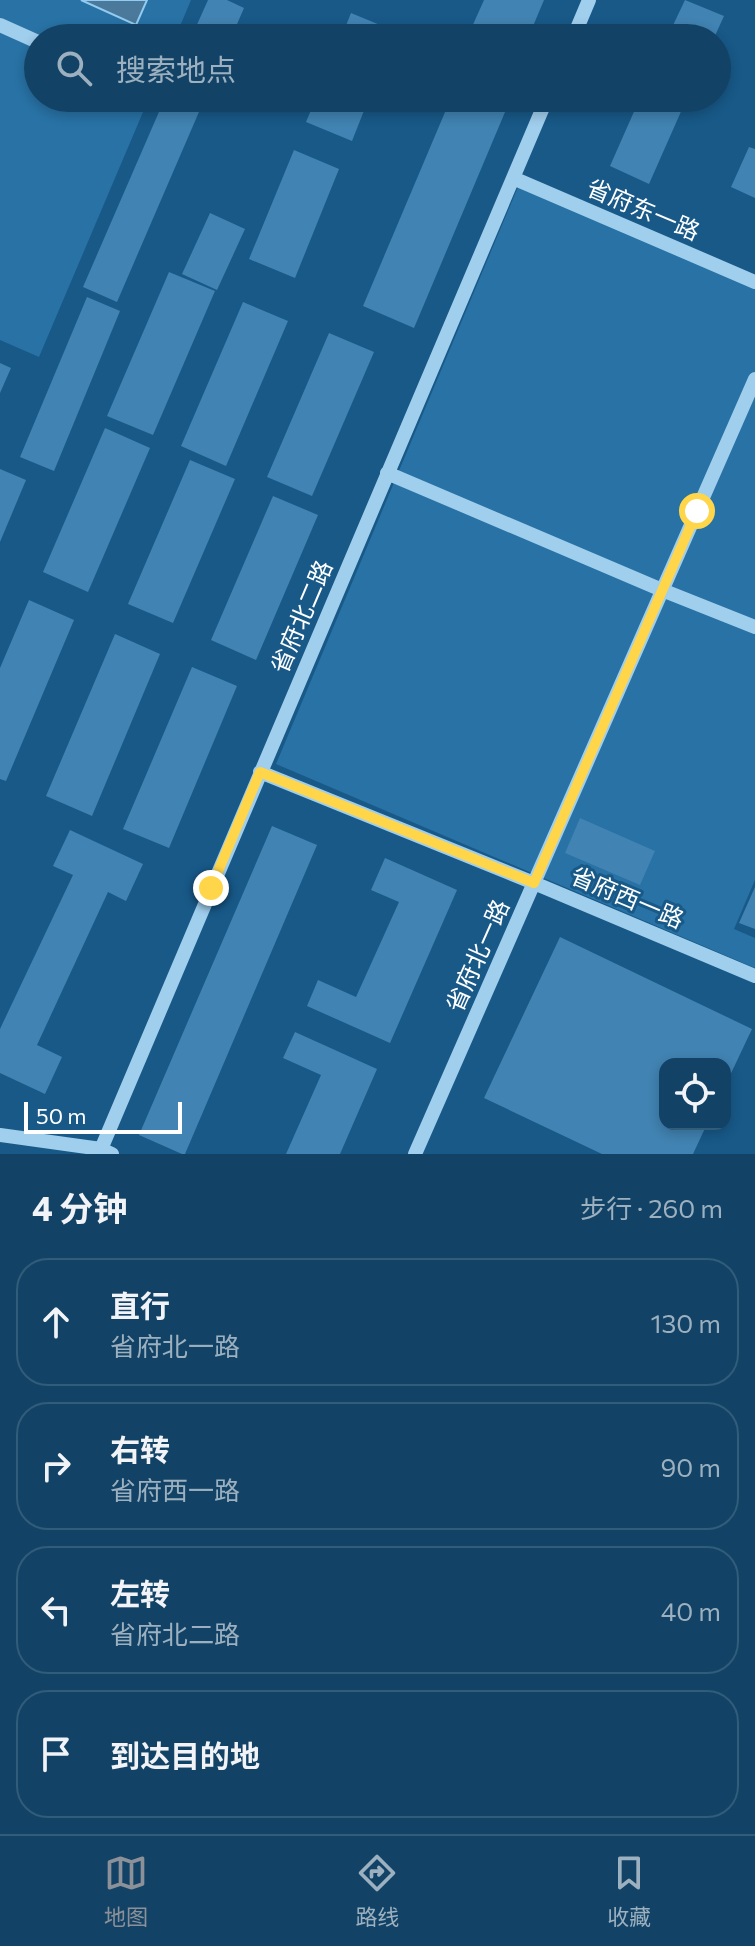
<!DOCTYPE html>
<html lang="zh">
<head>
<meta charset="utf-8">
<style>
  body { margin:0; font-family:Commissioner,"Noto Sans SC",sans-serif; background:#1b4a6c; color:#f1f3f6 }
  .controls { position:absolute; right:24px; bottom:24px; display:grid; overflow:hidden; border-radius:16px; box-shadow:0 4px 12px #0003 }
  .controls button { width:72px; height:72px; display:grid; place-items:center; padding:0; border:0; border-bottom:2px solid #315c7a; background:#124366; color:#f1f3f6; font:40px sans-serif }
  .scale { position:absolute; left:24px; bottom:20px; width:158px; box-sizing:border-box; padding-left:8px; border:4px solid #fff; border-top:0; font-size:22px; line-height:28px; white-space:nowrap; color:#fff; -webkit-text-stroke:6px #185988; paint-order:stroke }
  .stop { position:absolute; width:24px; height:24px; margin:-18px; border:6px solid #ffd54a; border-radius:50%; background:#fff }
  .stop.end { background:#ffd54a; border-color:#fff; box-shadow:0 2px 8px #0008 }
  .list { margin:0; padding:0; list-style:none }
  h2 { display:flex; justify-content:space-between; align-items:center; height:104px; margin:0; padding:0 32px; font-size:34px }
  h2 small { font-size:26px; font-weight:400; color:#9cb0bf }
  .list li { display:grid; grid-template-columns:52px 1fr auto; gap:24px; align-items:center; box-sizing:border-box; height:128px; margin:0 16px 16px; padding:0 16px; border:2px solid #315c7a; border-radius:32px }
  .list b { display:block; font-size:30px; white-space:nowrap }
  .list p { margin:0; font-size:26px; white-space:nowrap; color:#9cb0bf }
  .list em { font-size:26px; font-style:normal; color:#9cb0bf }
  .icon { flex:none; width:44px; height:44px; fill:none; stroke:currentColor; stroke-width:2; stroke-linecap:round; stroke-linejoin:round }
  .map { position:relative; flex:none; width:755px; height:1154px; overflow:hidden }
  .search { position:absolute; background:#124366; box-shadow:0 4px 12px #0003; left:24px; right:24px; top:24px; height:88px; display:flex; align-items:center; gap:20px; box-sizing:border-box; padding:0 28px; border-radius:44px; color:#9cb0bf; font-size:30px }
  .sheet { height:680px; background:#124366 }
  nav { display:flex; justify-content:space-around; align-items:center; box-sizing:border-box; height:112px; border-top:2px solid #315c7a; background:#124366; font-size:22px; color:#9cb0bf }
  nav a { display:grid; justify-items:center; gap:4px }
  nav .on { color:#8c9099 }
  .map>svg:first-child { display:block }
</style>
</head>
<body>
<div class="map">
<svg width="755" height="1154" viewBox="0 0 755 1154">
  <rect width="100%" height="100%" fill="#185988"/>
  <path fill="#2872a5" d="M0,0H191L175,38H38V98H149L39,357L0,340Z
    M518,187L755,288V880L734,929L755,938V968L276,764Z"/>
  <path fill="#4a799b" stroke="#93cbf0" stroke-width="2" d="M81,0H147L136,25Z"/>
  <path fill="#4183b2" d="M208,0H227L244,8L231,38H191Z
    M484,0H544L528,38H467Z
    M685,0L724,16L714,38H667Z
    M351,13L397,32L394,38H341Z
    M165,98H205L117,302L83,287Z
    M316,98H369L352,141L306,122Z
    M451,98H511L414,328L363,306Z
    M640,98H687L649,184L610,166Z
    M749,147L755,149V198L731,187Z
    M294,150L339,169L295,278L249,259Z
    M210,213L245,229L217,290L182,274Z
    M169,272L215,291L153,435L107,416Z
    M87,297L120,311L54,471L20,457Z
    M243,302L288,321L226,466L181,446Z
    M329,333L374,352L312,496L267,477Z
    M0,363L11,368L0,393Z
    M105,428L150,448L88,592L43,572Z
    M190,460L235,479L173,623L128,604Z
    M0,469L26,480L0,542Z
    M273,496L318,515L256,660L211,640Z
    M29,600L74,620L6,781L0,779V668Z
    M115,634L160,654L92,816L46,796Z
    M192,667L237,686L169,848L123,829Z
    M580,818L655,851L640,885L565,853Z
    M272,826L317,845L185,1154H182L139,1135Z
    M70,830L143,864L126,901L108,892L37,1045L62,1057L45,1094L0,1073V1029L73,875L53,866Z
    M385,858L457,890L390,1043L307,1006L318,980L356,997L399,902L371,890Z
    M755,887V929L739,923Z
    M560,937L752,1029L725,1086V1064H665V1124H707L693,1154H602L484,1098Z
    M295,1032L377,1069L340,1154H286L321,1075L283,1058Z"/>
  <g fill="none" stroke-linecap="round" stroke-linejoin="round">
    <path stroke="#a0ceed" stroke-width="14" d="M0,25L38,42
      M573,38L589,0
      M513,178L755,282
      M387,473L662,590L755,627
      M260,772L534,883L755,976
      M0,1135L101,1149L112,1154
      M99,1154L547,98
      M415,1154L755,379"/>
  </g>
  <g fill="none" stroke-linecap="round" stroke-linejoin="round">
    <path stroke="#ffd54a" stroke-width="10" d="M211,888L260,772L534,883L697,511"/>
  </g>
  <g text-anchor="middle" stroke-width="6" stroke-linejoin="round" paint-order="stroke">
    <g font-size="24" fill="#fff" stroke="#185988">
      <text transform="translate(643 210) rotate(23)" y="8">省府东一路</text>
      <text transform="translate(302 617) rotate(-67)" y="8">省府北二路</text>
      <text transform="translate(627 898) rotate(23)" y="8">省府西一路</text>
      <text transform="translate(478 956) rotate(-66)" y="8">省府北一路</text>
    </g>
  </g>
</svg>
<div class="controls">
<button><svg class="icon" aria-label="locate" viewBox="0 0 24 24"><circle cx="12" cy="12" r="6"/><path d="M12 2v4M12 18v4M2 12h4M18 12h4"/></svg></button>
</div>
<div class="scale">50 m</div>
<div class="stop" style="left:697px;top:511px"></div>
<div class="stop end" style="left:211px;top:888px"></div>
<div class="search"><svg class="icon" aria-label="search" viewBox="0 0 24 24"><circle cx="10" cy="10" r="6"/><path d="M15 15l6 6"/></svg>搜索地点</div>
</div>
<section class="sheet">
<h2>4 分钟<small>步行 · 260 m</small></h2>
<ul class="list">
<li><svg class="icon" aria-label="ahead" viewBox="0 0 24 24"><path d="M12 20V5M6 11l6-6 6 6"/></svg><div><b>直行</b><p>省府北一路</p></div><em>130 m</em></li>
<li><svg class="icon" aria-label="right" viewBox="0 0 24 24"><path d="M7 20v-9h11M14 6l5 5-5 5"/></svg><div><b>右转</b><p>省府西一路</p></div><em>90 m</em></li>
<li><svg class="icon" aria-label="left" viewBox="0 0 24 24"><path d="M17 20v-9H6M10 6l-5 5 5 5"/></svg><div><b>左转</b><p>省府北二路</p></div><em>40 m</em></li>
<li><svg class="icon" aria-label="arrive" viewBox="0 0 24 24"><path d="M6 21V4h12l-3 4 3 4H6"/></svg><div><b>到达目的地</b></div></li>
</ul>
</section>
<nav>
<a class="on"><svg class="icon" aria-label="map" viewBox="0 0 24 24"><path d="M3 6l6-2 6 2 6-2v14l-6 2-6-2-6 2zM9 4v14M15 6v14"/></svg>地图</a>
<a><svg class="icon" aria-label="directions" viewBox="0 0 24 24"><path d="M12 3l9 9-9 9-9-9zM9 14v-3h6M13 9l2 2-2 2"/></svg>路线</a>
<a><svg class="icon" aria-label="saved" viewBox="0 0 24 24"><path d="M7 4h10v16l-5-4-5 4z"/></svg>收藏</a>
</nav>
</body>
</html>
